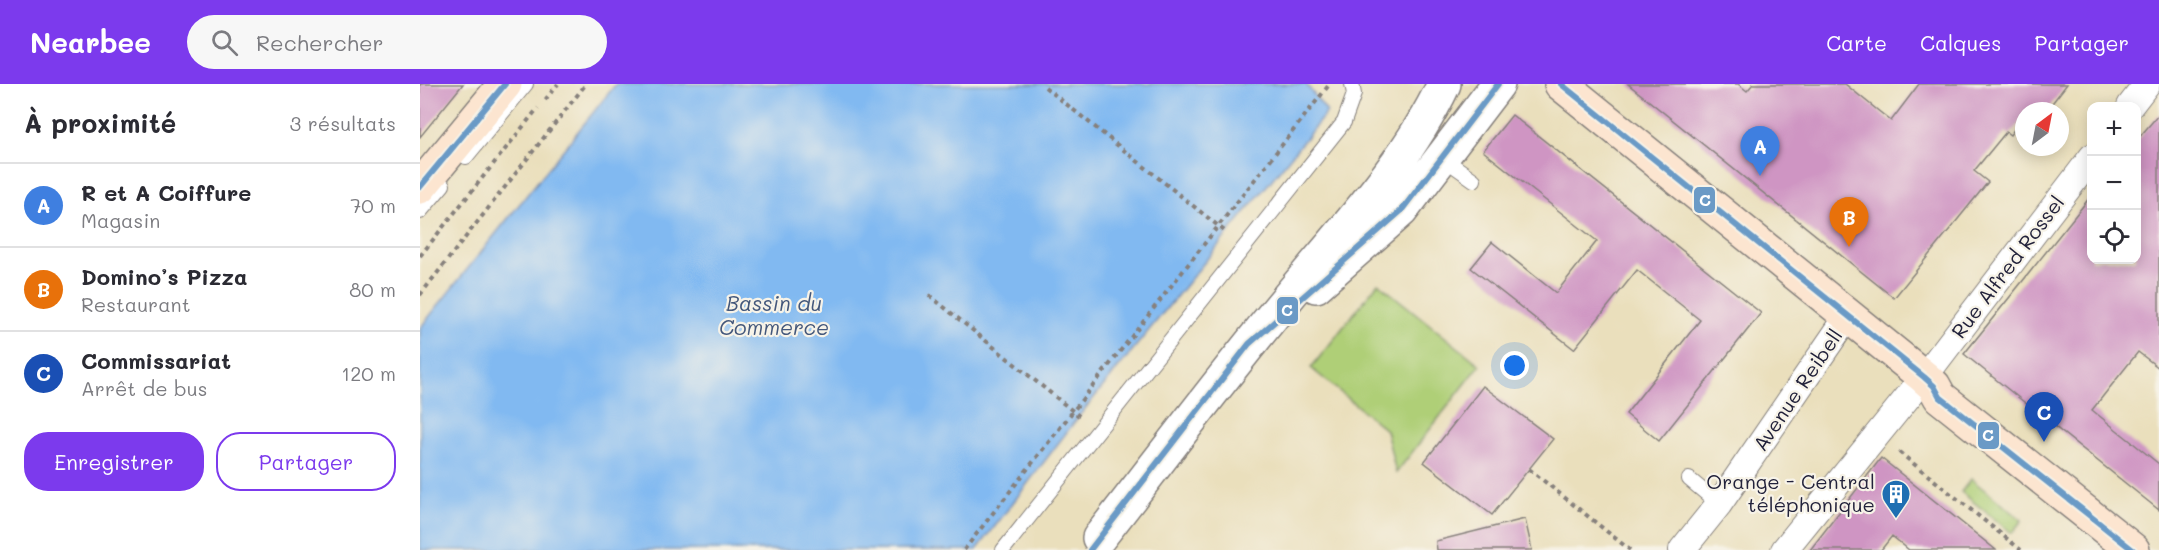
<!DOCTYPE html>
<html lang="fr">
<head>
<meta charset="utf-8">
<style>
  body { margin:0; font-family:Mali,sans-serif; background:#f7f7f7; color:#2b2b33 }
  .controls { position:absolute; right:18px; top:18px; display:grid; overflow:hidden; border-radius:12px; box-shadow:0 3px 15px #0003 }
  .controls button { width:54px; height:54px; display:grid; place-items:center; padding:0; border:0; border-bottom:2px solid #e1e1e2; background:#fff; color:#2b2b33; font:30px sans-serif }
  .compass { position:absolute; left:1595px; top:18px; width:54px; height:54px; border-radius:50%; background:#fff; box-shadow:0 3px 15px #0003; rotate:32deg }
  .you { position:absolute; left:1095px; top:282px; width:21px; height:21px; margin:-15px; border:4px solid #fff; border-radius:50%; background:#1a73e8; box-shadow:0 0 0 9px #1a73e833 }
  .badge { display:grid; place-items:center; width:39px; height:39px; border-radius:50%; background:#7c3aed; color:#fff; font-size:20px; font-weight:700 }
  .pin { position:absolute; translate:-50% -50px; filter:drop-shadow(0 2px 3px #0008) }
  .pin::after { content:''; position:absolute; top:32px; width:21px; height:18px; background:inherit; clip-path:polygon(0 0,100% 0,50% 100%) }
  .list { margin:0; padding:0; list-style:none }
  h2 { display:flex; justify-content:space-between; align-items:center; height:78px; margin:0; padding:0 24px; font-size:26px }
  h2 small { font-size:20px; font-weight:400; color:#7c7c81 }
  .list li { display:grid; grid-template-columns:39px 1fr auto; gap:18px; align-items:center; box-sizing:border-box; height:84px; padding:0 24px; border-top:2px solid #e1e1e2 }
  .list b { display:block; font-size:22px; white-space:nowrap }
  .list p { margin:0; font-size:20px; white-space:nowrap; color:#7c7c81 }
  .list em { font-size:20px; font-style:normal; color:#7c7c81 }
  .actions { display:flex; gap:12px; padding:18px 24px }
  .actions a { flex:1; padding:14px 0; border:2px solid #7c3aed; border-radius:24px; text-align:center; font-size:21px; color:#7c3aed }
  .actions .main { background:#7c3aed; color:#fff }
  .icon { flex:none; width:33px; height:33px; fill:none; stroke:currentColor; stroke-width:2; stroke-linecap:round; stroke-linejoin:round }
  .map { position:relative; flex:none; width:1739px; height:466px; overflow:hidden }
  header { display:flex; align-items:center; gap:36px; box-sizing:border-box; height:84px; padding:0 30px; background:#7c3aed; color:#fff }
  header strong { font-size:28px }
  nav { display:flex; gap:33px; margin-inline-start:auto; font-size:21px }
  .search { width:420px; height:54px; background:#f7f7f7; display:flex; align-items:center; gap:15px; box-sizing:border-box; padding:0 21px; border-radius:33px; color:#7c7c81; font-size:22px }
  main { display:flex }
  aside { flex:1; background:#fff }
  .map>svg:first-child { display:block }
</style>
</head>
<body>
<header>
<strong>Nearbee</strong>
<div class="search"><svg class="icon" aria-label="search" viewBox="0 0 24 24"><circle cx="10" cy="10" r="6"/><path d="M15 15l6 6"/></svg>Rechercher</div>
<nav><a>Carte</a><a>Calques</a><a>Partager</a></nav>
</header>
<main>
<aside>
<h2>À proximité<small>3 résultats</small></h2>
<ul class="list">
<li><span class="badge" style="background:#3f7fe0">A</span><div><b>R et A Coiffure</b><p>Magasin</p></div><em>70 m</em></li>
<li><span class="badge" style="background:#e8710a">B</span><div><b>Domino’s Pizza</b><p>Restaurant</p></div><em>80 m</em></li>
<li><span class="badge" style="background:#1a4fb4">C</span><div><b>Commissariat</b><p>Arrêt de bus</p></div><em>120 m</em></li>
</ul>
<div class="actions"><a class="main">Enregistrer</a><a>Partager</a></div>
</aside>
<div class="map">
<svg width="1739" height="466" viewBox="0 0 1739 466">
  <rect width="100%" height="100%" fill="#f7f3e8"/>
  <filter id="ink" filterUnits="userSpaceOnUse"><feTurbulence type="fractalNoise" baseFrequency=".0167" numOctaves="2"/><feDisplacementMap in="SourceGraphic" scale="12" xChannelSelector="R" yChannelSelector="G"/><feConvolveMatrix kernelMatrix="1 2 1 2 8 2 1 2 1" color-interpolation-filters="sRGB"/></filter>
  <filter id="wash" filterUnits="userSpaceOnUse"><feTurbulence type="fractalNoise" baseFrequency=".008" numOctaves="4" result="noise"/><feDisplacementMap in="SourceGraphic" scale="24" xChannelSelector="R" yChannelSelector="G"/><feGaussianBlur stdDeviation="1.35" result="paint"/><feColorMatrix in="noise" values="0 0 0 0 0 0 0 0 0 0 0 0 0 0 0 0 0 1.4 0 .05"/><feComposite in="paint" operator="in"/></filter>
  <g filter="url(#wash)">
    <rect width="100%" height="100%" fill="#eadfbc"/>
    <path fill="#afcf77" stroke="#687859" stroke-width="1.5" d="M958,199L1060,281L976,389L966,346L891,284Z
      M1551,395L1602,436L1592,449L1541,408Z"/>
    <path fill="#81b9f1" stroke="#526e96" stroke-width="1.5" d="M196,0H886L907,28L659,332L557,466H0V244Z"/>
    <g id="blocks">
      <path fill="#cf95c3" d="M0,0H43L0,53Z
        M1208,0H1318L1327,7L1333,0H1425L1471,37L1499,0H1647L1626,27H1604V33L1590,51L1586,48L1554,87L1568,98L1474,214Z
        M1739,30V284L1718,268L1672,326L1739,380V426L1544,270L1671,112V176H1716V57Z
        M1092,31L1341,229L1239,357L1206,330L1280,236L1217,186L1154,265L1051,184L1072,158L1136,209L1177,157L1063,67Z
        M1063,302L1133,355L1072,431L1004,378Z
        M1461,374L1576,466H1489L1472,452L1461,466H1390Z
        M1105,435L1112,466H1017L1016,457Z"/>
    </g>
  </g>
  <g filter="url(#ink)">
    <use href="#blocks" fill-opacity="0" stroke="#86807c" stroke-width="1.5"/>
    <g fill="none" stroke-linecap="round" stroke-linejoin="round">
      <g stroke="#86807c" stroke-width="16">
        <path id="service" d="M46,73L106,0
          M1023,74L1054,96
          M0,128L23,101
          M1269,395L1299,420
          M583,466L924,38L934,10L932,0"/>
      </g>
      <g stroke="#86807c" stroke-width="28">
        <path id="minor" d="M1710,22L1727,0
          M1262,466L1299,420L1428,232
          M1364,466L1504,293L1672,73"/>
      </g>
      <g stroke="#86807c" stroke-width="36">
        <path id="tertiary" d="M896,202L981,127L1078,0
          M679,454C741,375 801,294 865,217C921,148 986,81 1024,0"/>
      </g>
      <g stroke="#86807c" stroke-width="36">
        <path id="secondary" d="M1141,0L1504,293L1514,302L1520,313L1713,466
          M0,103L85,0"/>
      </g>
      <path stroke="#86807c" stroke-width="4" stroke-dasharray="4.5 4.5" stroke-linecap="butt" d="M625,3L807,149
        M125,16L138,0
        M0,172L118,24
        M0,211L166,0
        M509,211L659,332
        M1479,368L1601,466
        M1109,385L1210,466
        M544,466L909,1"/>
      <use href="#service" stroke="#fff" stroke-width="14"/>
      <use href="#minor" stroke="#fff" stroke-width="26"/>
      <use href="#tertiary" stroke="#fff" stroke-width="33"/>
      <use href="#secondary" stroke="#fce5d0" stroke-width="33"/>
      <g stroke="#f7f3e8" stroke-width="10">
        <path id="bus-1" d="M1141,0L1504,293L1514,302L1520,313L1713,466
          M0,103L85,0
          M670,466L829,260L981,127L1078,0"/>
      </g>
      <use href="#bus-1" stroke="#6b9ac6" stroke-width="6"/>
    </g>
  </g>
  <defs>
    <g id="building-pin" transform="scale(1.5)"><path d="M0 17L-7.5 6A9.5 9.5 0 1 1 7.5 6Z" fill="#1f6fb2" stroke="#f7f3e8"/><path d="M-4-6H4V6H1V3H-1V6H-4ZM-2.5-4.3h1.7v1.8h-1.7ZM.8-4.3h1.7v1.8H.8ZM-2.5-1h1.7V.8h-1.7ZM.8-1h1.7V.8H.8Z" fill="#fff"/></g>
  </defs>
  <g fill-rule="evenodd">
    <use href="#building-pin" x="1476" y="410"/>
  </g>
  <g text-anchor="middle" stroke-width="4.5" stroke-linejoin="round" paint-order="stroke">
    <g font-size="20" fill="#22223b" stroke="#f7f3e8">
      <text transform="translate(1588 183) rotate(-53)" y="7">Rue Alfred Rossel</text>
      <text transform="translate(1378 306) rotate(-56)" y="7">Avenue Reibell</text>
    </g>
    <g font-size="20" fill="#22223b" stroke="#f7f3e8" text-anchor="end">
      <text x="1455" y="405">Orange - Central<tspan x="1455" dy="23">téléphonique</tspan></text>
    </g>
    <g font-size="21" font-style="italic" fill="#43577b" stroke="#f7f3e8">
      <text x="354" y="227">Bassin du<tspan x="354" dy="24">Commerce</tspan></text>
    </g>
  </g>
  <g stroke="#f7f3e8" stroke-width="2">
    <rect x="1273" y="102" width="23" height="28" rx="6" fill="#6b9ac6"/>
    <rect x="856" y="212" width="23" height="29" rx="6" fill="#6b9ac6"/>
    <rect x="1557" y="337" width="23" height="29" rx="6" fill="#6b9ac6"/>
  </g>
  <g font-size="16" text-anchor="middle" font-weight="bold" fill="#fff">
    <text x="1285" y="122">C</text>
    <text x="867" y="232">C</text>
    <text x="1568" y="357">C</text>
  </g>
</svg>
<div class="controls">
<button>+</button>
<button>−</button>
<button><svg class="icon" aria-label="locate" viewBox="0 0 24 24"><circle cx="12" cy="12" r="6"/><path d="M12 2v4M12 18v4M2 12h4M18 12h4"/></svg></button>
</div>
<svg class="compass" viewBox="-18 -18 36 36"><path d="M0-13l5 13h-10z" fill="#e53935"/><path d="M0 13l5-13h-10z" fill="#7c7c81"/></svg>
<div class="you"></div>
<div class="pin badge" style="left:1340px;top:92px;background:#3f7fe0">A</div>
<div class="pin badge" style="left:1429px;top:163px;background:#e8710a">B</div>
<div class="pin badge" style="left:1624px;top:358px;background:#1a4fb4">C</div>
</div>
</main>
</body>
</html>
